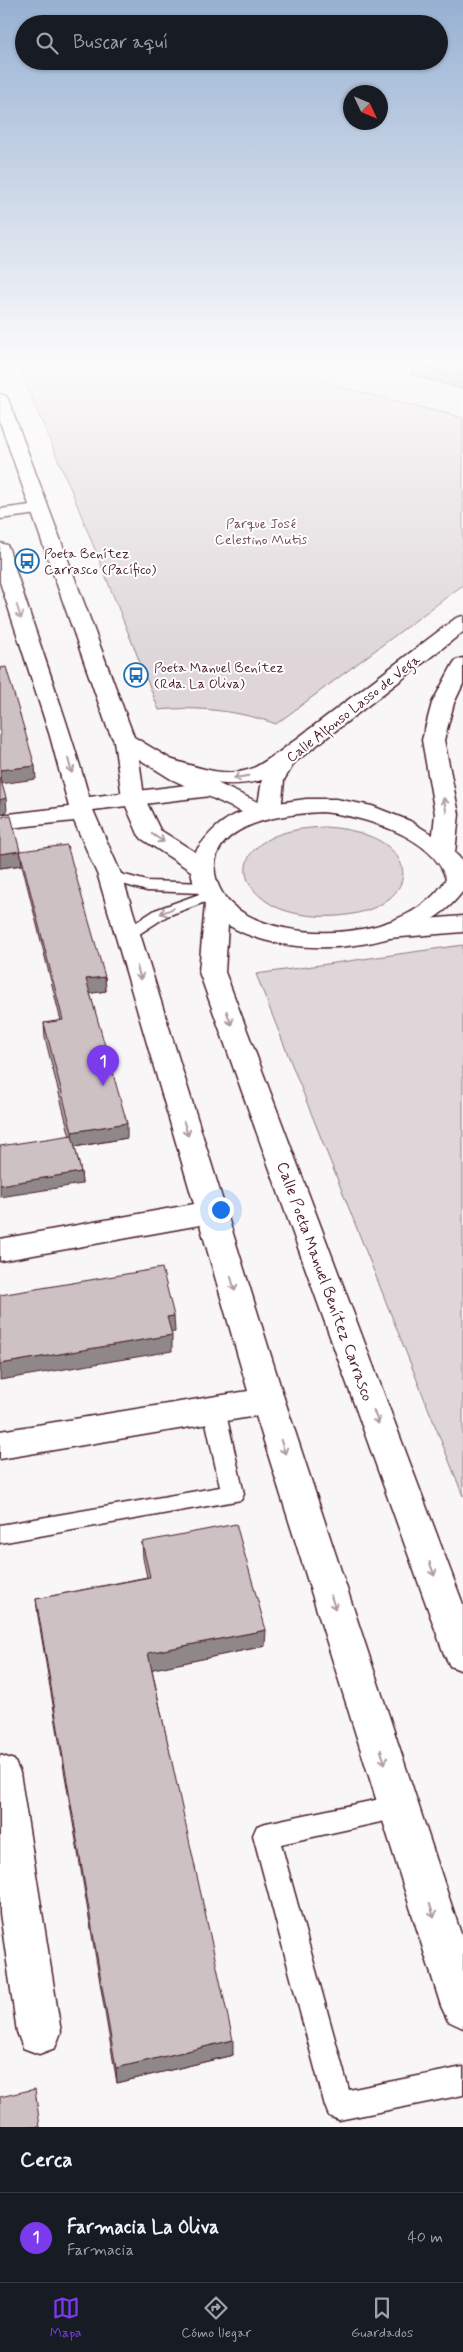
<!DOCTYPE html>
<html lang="es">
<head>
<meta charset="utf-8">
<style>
  body { margin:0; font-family:Mynerve,sans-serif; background:#242831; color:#f1f3f6 }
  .compass { position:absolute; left:343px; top:85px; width:45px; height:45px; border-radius:50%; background:#171b24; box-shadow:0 1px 4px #0004; rotate:134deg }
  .you { position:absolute; left:220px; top:1209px; width:18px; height:18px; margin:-12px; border:4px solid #fff; border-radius:50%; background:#1a73e8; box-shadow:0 0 0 8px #1a73e833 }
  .badge { display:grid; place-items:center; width:32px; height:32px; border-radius:50%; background:#7c3aed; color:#fff; font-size:16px; font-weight:700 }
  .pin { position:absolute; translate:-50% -41px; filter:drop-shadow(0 1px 2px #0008) }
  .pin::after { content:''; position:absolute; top:26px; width:18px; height:15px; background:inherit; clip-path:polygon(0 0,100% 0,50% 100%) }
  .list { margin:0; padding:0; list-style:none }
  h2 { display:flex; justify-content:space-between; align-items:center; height:65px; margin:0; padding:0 20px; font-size:21px }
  h2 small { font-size:16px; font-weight:400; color:#9ea1a6 }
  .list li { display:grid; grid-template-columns:32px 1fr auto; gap:15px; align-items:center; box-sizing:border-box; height:90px; padding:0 20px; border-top:1px solid #363941 }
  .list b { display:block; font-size:19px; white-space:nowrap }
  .list p { margin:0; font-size:16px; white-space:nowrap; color:#9ea1a6 }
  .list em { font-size:16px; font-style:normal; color:#9ea1a6 }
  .icon { flex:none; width:28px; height:28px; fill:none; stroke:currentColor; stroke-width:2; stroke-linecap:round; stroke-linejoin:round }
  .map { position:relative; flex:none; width:463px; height:2127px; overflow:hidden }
  .search { position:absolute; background:#171b24; box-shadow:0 1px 4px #0004; left:15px; right:15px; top:15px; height:55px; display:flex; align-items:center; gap:12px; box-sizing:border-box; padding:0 18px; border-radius:28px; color:#9ea1a6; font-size:19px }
  .sheet { height:155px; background:#171b24 }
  nav { display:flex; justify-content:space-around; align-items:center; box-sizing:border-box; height:70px; border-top:1px solid #363941; background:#171b24; font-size:14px; color:#9ea1a6 }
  nav a { display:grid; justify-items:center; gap:2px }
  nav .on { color:#7c3aed }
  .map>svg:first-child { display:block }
</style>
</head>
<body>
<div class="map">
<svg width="463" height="2127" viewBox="0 0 463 2127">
  <rect width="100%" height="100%" fill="#f8f6f7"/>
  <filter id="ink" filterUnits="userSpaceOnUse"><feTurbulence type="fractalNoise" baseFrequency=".02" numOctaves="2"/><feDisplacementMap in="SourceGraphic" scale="10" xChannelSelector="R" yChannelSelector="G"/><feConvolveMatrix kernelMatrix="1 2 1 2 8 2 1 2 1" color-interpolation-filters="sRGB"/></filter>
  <g filter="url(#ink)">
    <path fill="#ebe6e8" d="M361,362H463V418L324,383Z"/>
    <path fill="#ded6d9" stroke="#947a82" d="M16,362H361L324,383L463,418V585L276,724C240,711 197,706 159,710L72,492Z
      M325,827C340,828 354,830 369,836C397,846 417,874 390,898C364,921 303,921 274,906C234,884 237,849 280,834C294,829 309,828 325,827Z
      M463,945V1496L256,974Z"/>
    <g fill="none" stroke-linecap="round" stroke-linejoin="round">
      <g stroke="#4a1f2b" stroke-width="3">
        <path id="lane" d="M110,871L147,881L206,883L212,885L214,888L212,891L218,895L216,898L167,916L133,938H121L119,935L121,932L155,910L202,893L147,891L105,879L102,876Z
          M214,1401L222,1403L225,1409L244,1494L241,1500L0,1543V1525L220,1487L203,1409L206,1403Z
          M399,1795L408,1798L412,1807L408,1816L281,1844L349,2090L463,2067V2095L339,2120L329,2116L325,2106L253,1835L257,1826L266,1823Z"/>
      </g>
      <g stroke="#4a1f2b" stroke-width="3">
        <path id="street" d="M39,504L45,505L48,509L45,513L0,519V509Z
          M0,543L7,545L9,549C34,632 66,713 89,797L211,782L219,784L222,789L219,794L211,796L93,810L122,876L285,1401L463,1940V2028L448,2021L441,2006L256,1416L0,1459V1431L248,1391L200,1225L0,1261V1239L194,1204L98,876L74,821L0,829V815L69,807L50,736L0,582Z
          M463,916V932L389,938L380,935L376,930L380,925L389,922Z
          M0,1755L14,1760L20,1773L61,2032L55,2048L39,2054L23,2048L17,2032L0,1913Z"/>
      </g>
      <g stroke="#4a1f2b" stroke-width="3">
        <path id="secondary" d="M463,616V632L295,762L284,780L281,811L277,816L269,818L261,816L257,811L262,780C225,790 193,780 158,770L155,765L158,760L166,758C192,765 224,779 251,769C261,765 269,758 278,753L456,618Z
          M463,658V684L454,703L444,740L459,814L455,853L451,858L443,860L435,858L431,853L435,814L422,740L432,703L453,664L456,660Z"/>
      </g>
      <g stroke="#4a1f2b" stroke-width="3">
        <path id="primary" d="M0,394L6,396L8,399L134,737L187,769L264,805L306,799H336L372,806L410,821L441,840L459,857L463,863V891C419,953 290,963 228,925L225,972L463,1604V1671L450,1666L444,1654L199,972L205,904L194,886L191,871L142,839L138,834L122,797L114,741L107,727L0,422ZM139,759L171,779L242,812C220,820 208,834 195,852L160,830L144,797ZM321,812C360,815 434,836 446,879C411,940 289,947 236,908C225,900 217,887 215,873C210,822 286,814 321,812Z"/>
      </g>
      <use href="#lane" fill="#fff" fill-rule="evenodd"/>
      <use href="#street" fill="#fff" fill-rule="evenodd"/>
      <use href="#secondary" fill="#fff" fill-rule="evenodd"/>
      <use href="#primary" fill="#fff" fill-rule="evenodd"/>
    </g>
    <path fill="#b0a6a9" stroke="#4a1f2b" d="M463,362V389L411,375V363Z
      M20,851L105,977L106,991L90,993L127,1138L75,1147L81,1172L82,1184L45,1038L44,1023L61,1021L22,865L0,868Z
      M142,1542L265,1646L152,1669L233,2055L117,2083L38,1616L36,1599L147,1577L143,1558Z"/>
    <path fill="#908789" stroke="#4a1f2b" d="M35,766L36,779L0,784V770Z
      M6,798L7,812L0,814V800Z
      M20,851L22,865L0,868V854Z
      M105,977L106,991L87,994L86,979Z
      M127,1123V1138L73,1147L72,1132Z
      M81,1172L82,1184L0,1197V1185Z
      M174,1316L175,1332L168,1333L167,1317Z
      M172,1335V1351L0,1380V1364Z
      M266,1630L265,1646L149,1670L148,1653Z
      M233,2040V2055L117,2083L116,2068Z"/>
    <path fill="#cdc1c4" stroke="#4a1f2b" d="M413,362H463V376L411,363Z
      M6,667L35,766L0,770V668Z
      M0,777L6,798L0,800Z
      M11,816L20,851L67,845L105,977L86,979L127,1123L72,1132L44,1023L63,1020L20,851L0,854V817Z
      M72,1135L81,1172L0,1185V1146Z
      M162,1268L174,1316L167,1317L172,1335L0,1364V1295Z
      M236,1524L266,1630L148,1653L233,2040L116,2068L36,1599L150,1577L142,1542Z
      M35,2089L40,2127H0V2097Z"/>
    <defs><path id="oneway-shaft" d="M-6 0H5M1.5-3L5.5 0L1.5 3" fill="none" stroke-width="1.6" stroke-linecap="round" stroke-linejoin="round" transform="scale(1.25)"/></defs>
    <g stroke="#ae9aa0">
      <use href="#oneway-shaft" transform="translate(19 612) rotate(72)"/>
      <use href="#oneway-shaft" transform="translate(70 766) rotate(75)"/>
      <use href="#oneway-shaft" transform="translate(241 777) rotate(170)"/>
      <use href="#oneway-shaft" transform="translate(445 805) rotate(-101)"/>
      <use href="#oneway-shaft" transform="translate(158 838) rotate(34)"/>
      <use href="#oneway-shaft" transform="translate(167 911) rotate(158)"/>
      <use href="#oneway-shaft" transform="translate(139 973) rotate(73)"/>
      <use href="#oneway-shaft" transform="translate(229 1018) rotate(70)"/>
      <use href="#oneway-shaft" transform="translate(186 1129) rotate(73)"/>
      <use href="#oneway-shaft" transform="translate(233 1284) rotate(73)"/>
      <use href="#oneway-shaft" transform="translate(376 1417) rotate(70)"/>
      <use href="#oneway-shaft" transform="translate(283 1447) rotate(72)"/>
      <use href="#oneway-shaft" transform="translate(432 1569) rotate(70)"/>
      <use href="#oneway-shaft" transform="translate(333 1602) rotate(72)"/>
      <use href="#oneway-shaft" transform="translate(383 1757) rotate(72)"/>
      <use href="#oneway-shaft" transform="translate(432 1911) rotate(72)"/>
    </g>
  </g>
  <linearGradient id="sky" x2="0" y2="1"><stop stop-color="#97b1d2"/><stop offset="0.55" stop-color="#fcfbfb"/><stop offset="1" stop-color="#fcfbfb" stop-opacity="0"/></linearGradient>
  <rect width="463" height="659" fill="url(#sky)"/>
  <defs>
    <g id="bus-ring" transform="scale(1.25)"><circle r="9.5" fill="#fff" stroke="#1f6fb2" stroke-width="1.5"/><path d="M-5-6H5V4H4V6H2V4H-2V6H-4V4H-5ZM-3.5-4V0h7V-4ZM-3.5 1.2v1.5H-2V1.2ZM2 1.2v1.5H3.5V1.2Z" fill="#1f6fb2"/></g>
  </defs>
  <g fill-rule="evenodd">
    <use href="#bus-ring" x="27" y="561"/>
    <use href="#bus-ring" x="136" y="675"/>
  </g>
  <g text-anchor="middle" stroke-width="4" stroke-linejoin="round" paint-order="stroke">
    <g font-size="14" fill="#6f4d56" stroke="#fff">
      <text x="261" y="528">Parque José<tspan x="261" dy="16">Celestino Mutis</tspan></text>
    </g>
    <g font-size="14" fill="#4a1f2b" stroke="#fff" text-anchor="start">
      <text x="44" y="558">Poeta Benítez<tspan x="44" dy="16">Carrasco (Pacífico)</tspan></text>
      <text x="154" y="672">Poeta Manuel Benítez<tspan x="154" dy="16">(Rda. La Oliva)</tspan></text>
    </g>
    <g font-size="14" fill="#4a1f2b" stroke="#fff">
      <text transform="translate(353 708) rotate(-38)" y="5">Calle Alfonso Lasso de Vega</text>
    </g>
    <g font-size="16" fill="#4a1f2b" stroke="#fff">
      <text transform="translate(326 1281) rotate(70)" y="6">Calle Poeta Manuel Benítez Carrasco</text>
    </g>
  </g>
</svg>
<svg class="compass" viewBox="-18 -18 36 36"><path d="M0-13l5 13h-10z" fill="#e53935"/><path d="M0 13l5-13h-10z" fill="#9ea1a6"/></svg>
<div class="you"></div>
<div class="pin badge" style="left:103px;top:1086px">1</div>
<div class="search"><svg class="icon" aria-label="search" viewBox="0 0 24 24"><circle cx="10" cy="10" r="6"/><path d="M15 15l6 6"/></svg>Buscar aquí</div>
</div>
<section class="sheet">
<h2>Cerca<small></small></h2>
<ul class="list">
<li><span class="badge">1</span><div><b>Farmacia La Oliva</b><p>Farmacia</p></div><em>40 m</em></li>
</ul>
</section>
<nav>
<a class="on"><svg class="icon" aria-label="map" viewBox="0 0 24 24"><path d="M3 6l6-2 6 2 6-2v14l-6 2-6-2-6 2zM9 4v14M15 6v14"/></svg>Mapa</a>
<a><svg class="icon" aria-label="directions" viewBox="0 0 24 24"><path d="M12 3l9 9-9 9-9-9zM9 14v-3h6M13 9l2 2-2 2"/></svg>Cómo llegar</a>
<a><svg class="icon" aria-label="saved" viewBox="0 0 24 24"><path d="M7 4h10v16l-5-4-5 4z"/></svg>Guardados</a>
</nav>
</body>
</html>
